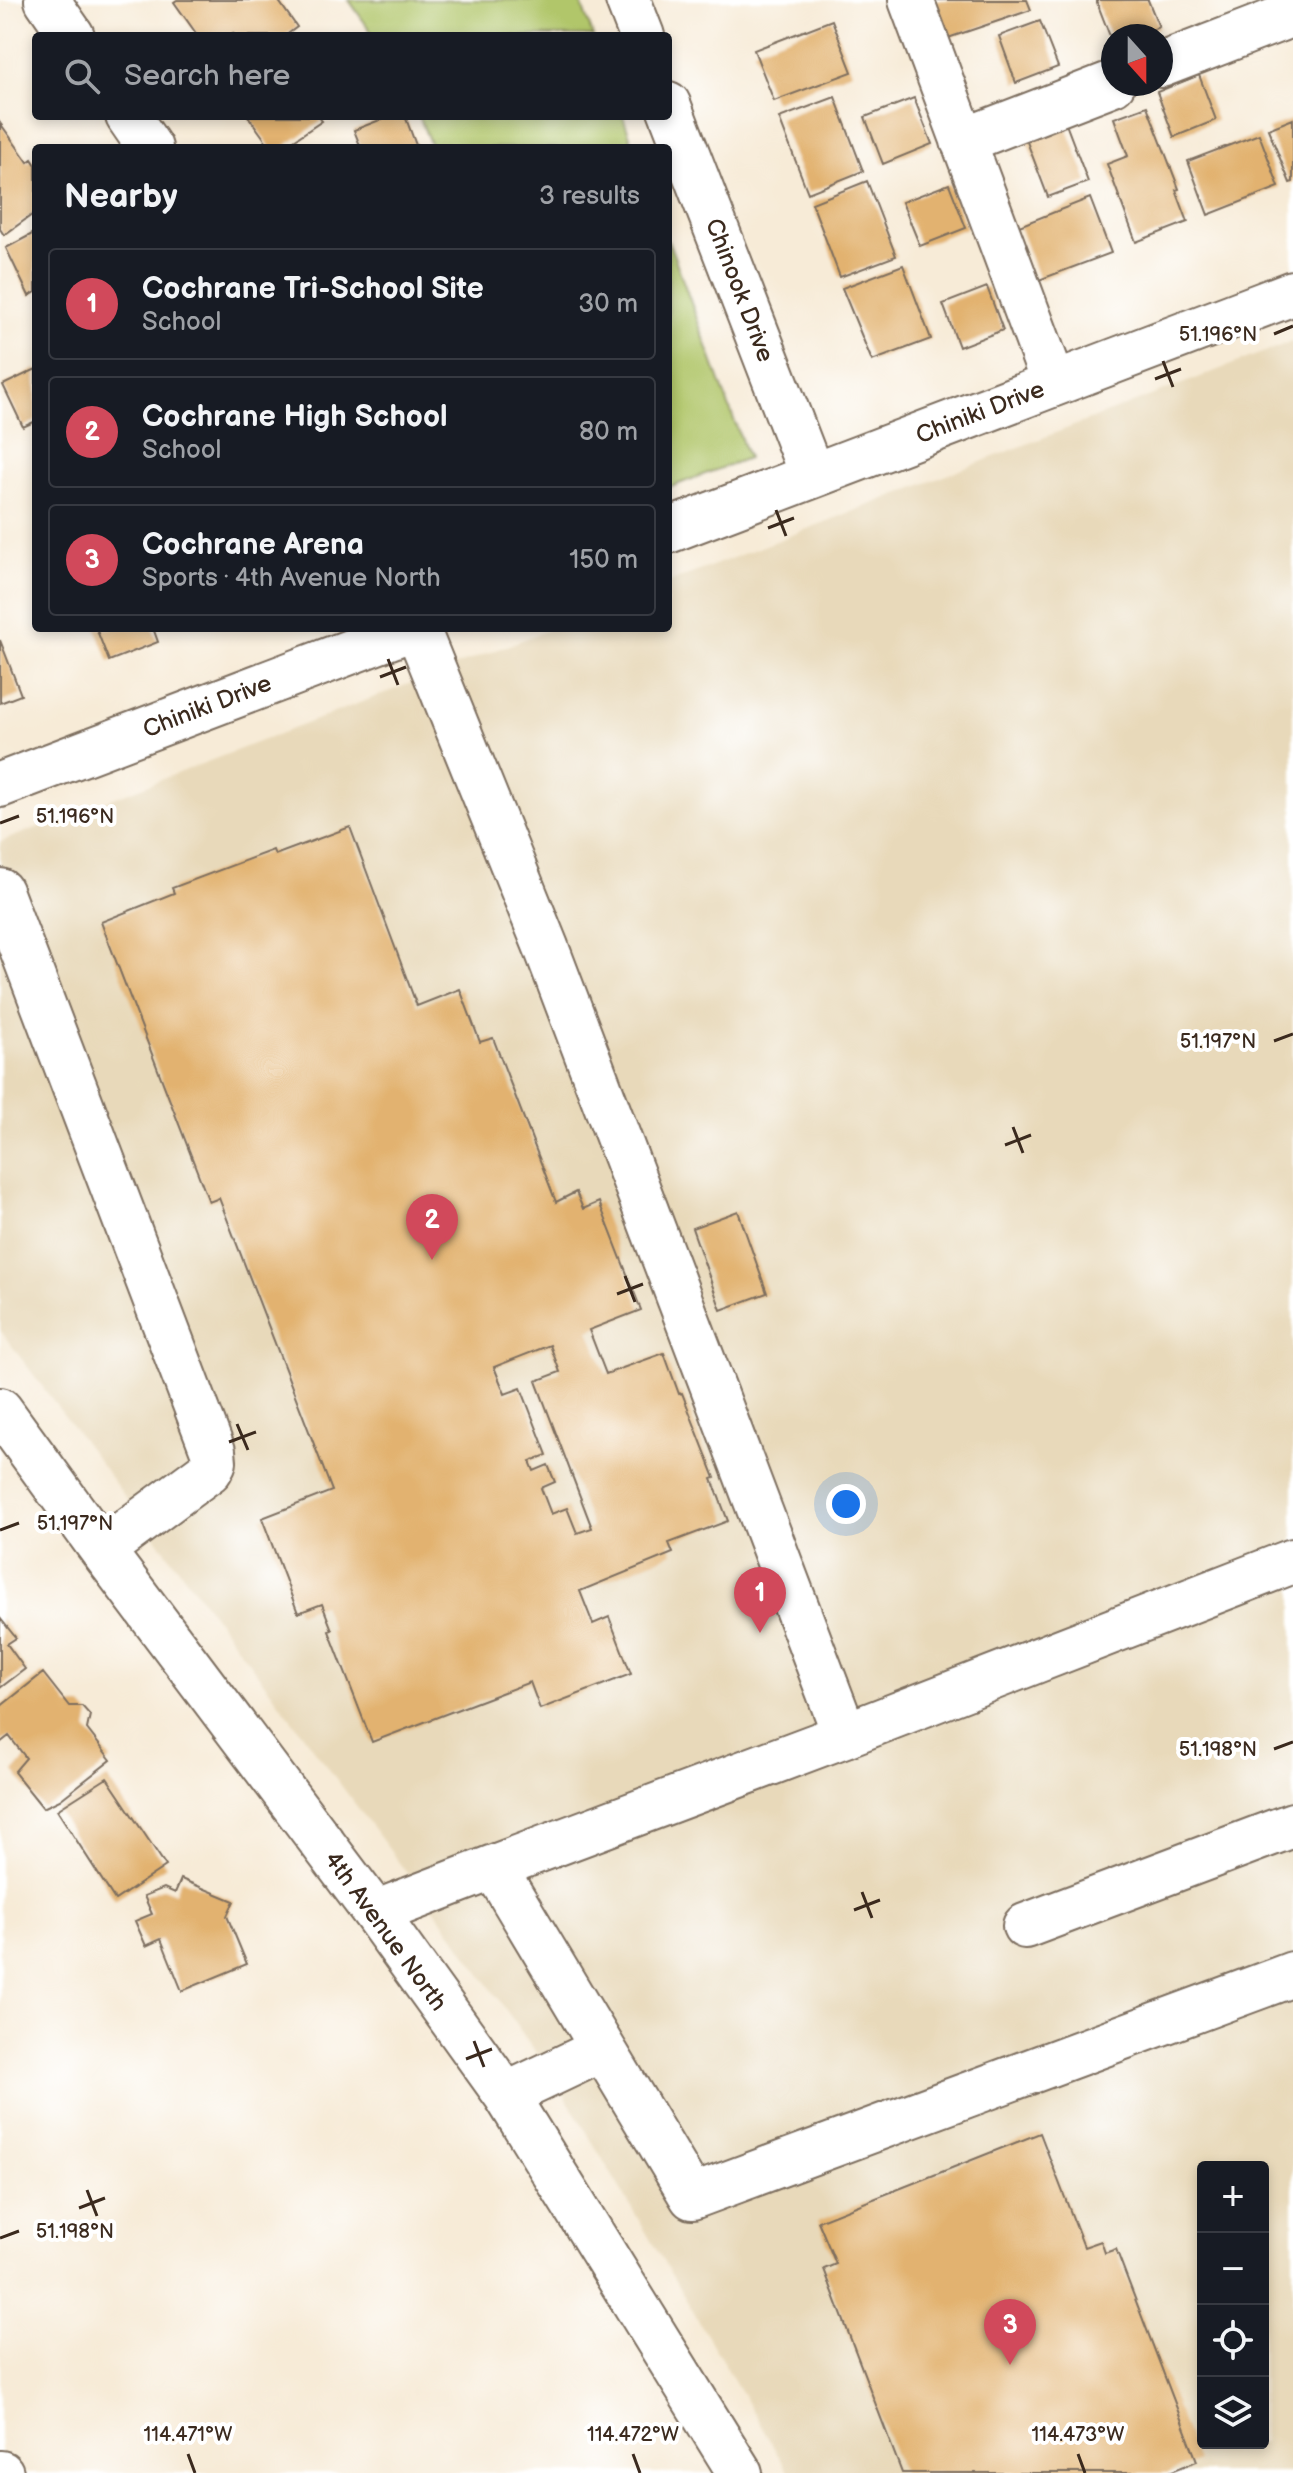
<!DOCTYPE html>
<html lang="en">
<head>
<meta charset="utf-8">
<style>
  body { margin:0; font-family:"Balsamiq Sans",sans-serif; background:#242831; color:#f1f3f6 }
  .controls { position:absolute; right:24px; bottom:24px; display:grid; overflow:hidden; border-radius:8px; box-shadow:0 4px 12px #0003 }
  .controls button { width:72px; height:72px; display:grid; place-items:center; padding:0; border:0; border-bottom:2px solid #363941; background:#171b24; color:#f1f3f6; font:40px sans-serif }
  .compass { position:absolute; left:1101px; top:24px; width:72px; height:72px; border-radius:50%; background:#171b24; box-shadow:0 4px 12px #0003; rotate:159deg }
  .you { position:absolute; left:846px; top:1504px; width:28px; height:28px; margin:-20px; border:6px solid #fff; border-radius:50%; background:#1a73e8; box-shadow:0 0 0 12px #1a73e833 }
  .badge { display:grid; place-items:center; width:52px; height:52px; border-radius:50%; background:#d1495b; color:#fff; font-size:26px; font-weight:700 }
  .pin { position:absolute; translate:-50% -66px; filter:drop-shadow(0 2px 4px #0008) }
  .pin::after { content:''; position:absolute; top:42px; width:28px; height:24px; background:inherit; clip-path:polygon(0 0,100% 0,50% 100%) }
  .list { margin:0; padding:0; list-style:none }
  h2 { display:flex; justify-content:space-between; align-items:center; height:104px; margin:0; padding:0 32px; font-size:34px }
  h2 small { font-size:26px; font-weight:400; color:#9ea1a6 }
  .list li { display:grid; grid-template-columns:52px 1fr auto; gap:24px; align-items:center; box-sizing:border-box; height:112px; margin:0 16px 16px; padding:0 16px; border:2px solid #363941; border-radius:8px }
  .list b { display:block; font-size:30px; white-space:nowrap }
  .list p { margin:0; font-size:26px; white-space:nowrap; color:#9ea1a6 }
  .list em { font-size:26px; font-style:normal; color:#9ea1a6 }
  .icon { flex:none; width:44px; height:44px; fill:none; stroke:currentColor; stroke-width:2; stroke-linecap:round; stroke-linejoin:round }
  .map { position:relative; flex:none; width:1293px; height:2473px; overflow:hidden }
  .search { position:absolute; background:#171b24; box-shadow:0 4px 12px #0003; left:32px; top:32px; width:640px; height:88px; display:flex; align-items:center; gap:20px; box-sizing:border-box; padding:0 28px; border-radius:8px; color:#9ea1a6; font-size:30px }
  .panel { position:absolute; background:#171b24; box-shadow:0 4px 12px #0003; left:32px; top:144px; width:640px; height:488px; border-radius:8px }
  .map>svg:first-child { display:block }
</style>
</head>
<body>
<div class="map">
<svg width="1293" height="2473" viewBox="0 0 1293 2473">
  <rect width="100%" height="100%" fill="#fff"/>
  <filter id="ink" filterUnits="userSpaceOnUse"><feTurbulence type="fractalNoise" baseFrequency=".0125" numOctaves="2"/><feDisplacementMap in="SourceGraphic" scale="16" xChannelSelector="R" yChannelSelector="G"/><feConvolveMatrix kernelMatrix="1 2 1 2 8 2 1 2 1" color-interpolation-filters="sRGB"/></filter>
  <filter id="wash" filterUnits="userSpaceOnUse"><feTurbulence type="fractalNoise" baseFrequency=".006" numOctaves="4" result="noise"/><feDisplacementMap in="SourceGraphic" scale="32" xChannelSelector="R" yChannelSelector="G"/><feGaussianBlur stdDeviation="1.8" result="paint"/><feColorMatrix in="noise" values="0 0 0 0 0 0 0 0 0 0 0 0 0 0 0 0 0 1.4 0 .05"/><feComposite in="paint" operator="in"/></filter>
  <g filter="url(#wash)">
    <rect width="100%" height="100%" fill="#f7ebd7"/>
    <path fill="#e8d9ba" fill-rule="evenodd" d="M1293,341V2473H789L558,2084L454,1936L0,1330V842L553,628H668V583ZM1203,2167H1263V2443H1203Z"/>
    <path fill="#b1c66a" stroke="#767844" stroke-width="2" d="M349,0H580L593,36H374Z
      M419,116H623L634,148H432Z
      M668,240L748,458L668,488Z"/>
    <g id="blocks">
      <path fill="#e2b270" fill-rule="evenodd" d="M177,0H278L297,27L285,36H235L233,33L229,36H198L174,2Z
        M931,0H1027L1031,10L945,39Z
        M1096,0H1148L1159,27L1137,36H1113V44Z
        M832,20L852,72L774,101L754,50Z
        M1040,21L1058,67L1016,83L999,36Z
        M1199,75L1216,120L1174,137L1157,92Z
        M835,97L863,171L808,193L779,118Z
        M914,98L932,144L883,164L865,117Z
        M1147,106L1179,189L1176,190L1188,222L1136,242L1107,164L1128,156L1114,118Z
        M248,116H318L322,121L282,148H271Z
        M390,116H405L417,148H361L354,130Z
        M1293,119V182L1290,183L1268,129Z
        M0,123L28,162L32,159L36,165V212L4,235L0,229Z
        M1066,124L1088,182L1048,197L1026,139Z
        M1259,134L1279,187L1208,215L1188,161Z
        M867,181L896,256L840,277L812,203Z
        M949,184L966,228L920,246L902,202Z
        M1090,198L1111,253L1039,280L1019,226Z
        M36,232V292L29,296L6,248Z
        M903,265L931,339L872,361L842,288Z
        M987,287L1003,330L959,347L943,304Z
        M36,369V421L23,427L3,385Z
        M96,628H153L158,642L109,661Z
        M0,640L21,695L0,703Z
        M350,827L417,1006L460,989L480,1042L493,1038L556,1202L576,1192L583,1209L599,1202L641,1310L589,1330L606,1374L664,1353L679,1394L682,1393L715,1478L712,1479L728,1521L669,1543L673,1553L580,1591L593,1624L609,1617L631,1674L540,1709L530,1682L372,1742L329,1631L332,1630L322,1604L298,1613L262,1518L332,1491L219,1198L209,1202L101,922L174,893L172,888L273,850L275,855ZM550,1345L560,1372L536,1381L592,1528L577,1533L567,1508L551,1514L541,1488L555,1482L548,1465L534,1471L530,1461L547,1455L521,1388L505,1394L494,1367Z
        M738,1211L767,1293L721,1310L692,1228Z
        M0,1618L16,1638L7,1644L25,1669L0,1688Z
        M43,1673L69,1706H82L90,1715L87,1729L111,1760L60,1800L43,1808L14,1772L26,1758L9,1736L0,1743V1707Z
        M107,1778L166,1866L115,1900L57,1810Z
        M181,1879L234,1901L227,1916L247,1964L182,1991L161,1939L146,1946L135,1921L152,1914L144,1896L164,1888L175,1893Z
        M1040,2133L1084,2247L1101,2241L1105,2253L1116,2249L1197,2461L1167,2473H902L824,2269L836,2264L818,2221Z"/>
    </g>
  </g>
  <g filter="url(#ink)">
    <use href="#blocks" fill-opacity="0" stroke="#7d6e5f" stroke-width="2"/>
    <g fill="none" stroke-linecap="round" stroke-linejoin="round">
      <g stroke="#7d6e5f" stroke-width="48">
        <path id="minor" d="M47,0L72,36
          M628,0L642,36
          M911,0L1054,384
          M1161,65L1293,14
          M668,104L812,476
          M128,116L150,148
          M963,141L1113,83
          M668,531L1293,293
          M417,628L546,947L845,1735
          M0,785L413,628
          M0,891L213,1451L214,1462L210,1470L102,1550
          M0,1410L102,1550L375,1913L506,2095L740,2473
          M1293,1561L845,1735L494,1867L692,2197L1293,1974
          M375,1913L494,1867
          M1025,1926L1293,1825
          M506,2095L603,2049
          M0,2473H1"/>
      </g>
      <use href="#minor" stroke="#fff" stroke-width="44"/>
    </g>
  </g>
  <path fill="none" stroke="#3b2a1e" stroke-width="3" d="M1274,334L1293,326M1163,361L1173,387M1155,379L1181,369M776,510L786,536M768,528L794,518M388,659L398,685M380,677L406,667M0,823L19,816M1274,1041L1293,1034M1013,1127L1023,1153M1005,1145L1031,1135M625,1276L635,1302M617,1294L643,1284M237,1424L248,1450M229,1442L256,1432M0,1530L19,1523M1274,1749L1293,1742M862,1892L872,1918M854,1910L880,1900M474,2041L484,2067M466,2059L492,2049M87,2190L97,2216M79,2208L105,2198M0,2238L19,2231M188,2454L195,2473M633,2454L640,2473M1078,2454L1085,2473"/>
  <g text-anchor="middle" stroke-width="8" stroke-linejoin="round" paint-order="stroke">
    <g font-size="24" fill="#3b2a1e" stroke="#fff">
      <text transform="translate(740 290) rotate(69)" y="8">Chinook Drive</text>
      <text transform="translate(980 412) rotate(-21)" y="8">Chiniki Drive</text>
      <text transform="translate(207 706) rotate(-21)" y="8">Chiniki Drive</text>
      <text transform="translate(386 1931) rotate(54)" y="8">4th Avenue North</text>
    </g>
  </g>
  <g font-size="20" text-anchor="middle" fill="#3b2a1e" stroke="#fff" stroke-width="8" stroke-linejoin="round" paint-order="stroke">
    <text x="1218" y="341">51.196°N</text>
    <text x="75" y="823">51.196°N</text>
    <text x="1218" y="1048">51.197°N</text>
    <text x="75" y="1530">51.197°N</text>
    <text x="1218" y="1756">51.198°N</text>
    <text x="75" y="2238">51.198°N</text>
    <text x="188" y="2441">114.471°W</text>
    <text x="633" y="2441">114.472°W</text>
    <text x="1078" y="2441">114.473°W</text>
  </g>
</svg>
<div class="controls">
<button>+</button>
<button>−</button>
<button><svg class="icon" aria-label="locate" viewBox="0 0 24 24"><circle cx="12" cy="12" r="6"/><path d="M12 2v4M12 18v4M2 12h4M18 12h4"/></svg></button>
<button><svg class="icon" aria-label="layers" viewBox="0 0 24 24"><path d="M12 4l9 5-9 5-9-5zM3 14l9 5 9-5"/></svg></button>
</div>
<svg class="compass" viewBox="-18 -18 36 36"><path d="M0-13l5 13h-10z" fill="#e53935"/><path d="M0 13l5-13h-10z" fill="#9ea1a6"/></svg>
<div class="you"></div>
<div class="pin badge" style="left:760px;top:1633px">1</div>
<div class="pin badge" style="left:432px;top:1260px">2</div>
<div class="pin badge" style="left:1010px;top:2365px">3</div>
<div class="search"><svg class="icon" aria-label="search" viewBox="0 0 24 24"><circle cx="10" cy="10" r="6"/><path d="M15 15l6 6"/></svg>Search here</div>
<section class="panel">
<h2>Nearby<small>3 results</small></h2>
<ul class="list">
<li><span class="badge">1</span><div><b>Cochrane Tri-School Site</b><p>School</p></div><em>30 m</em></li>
<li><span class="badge">2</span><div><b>Cochrane High School</b><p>School</p></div><em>80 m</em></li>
<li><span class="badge">3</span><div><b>Cochrane Arena</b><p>Sports · 4th Avenue North</p></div><em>150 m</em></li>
</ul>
</section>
</div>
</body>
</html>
